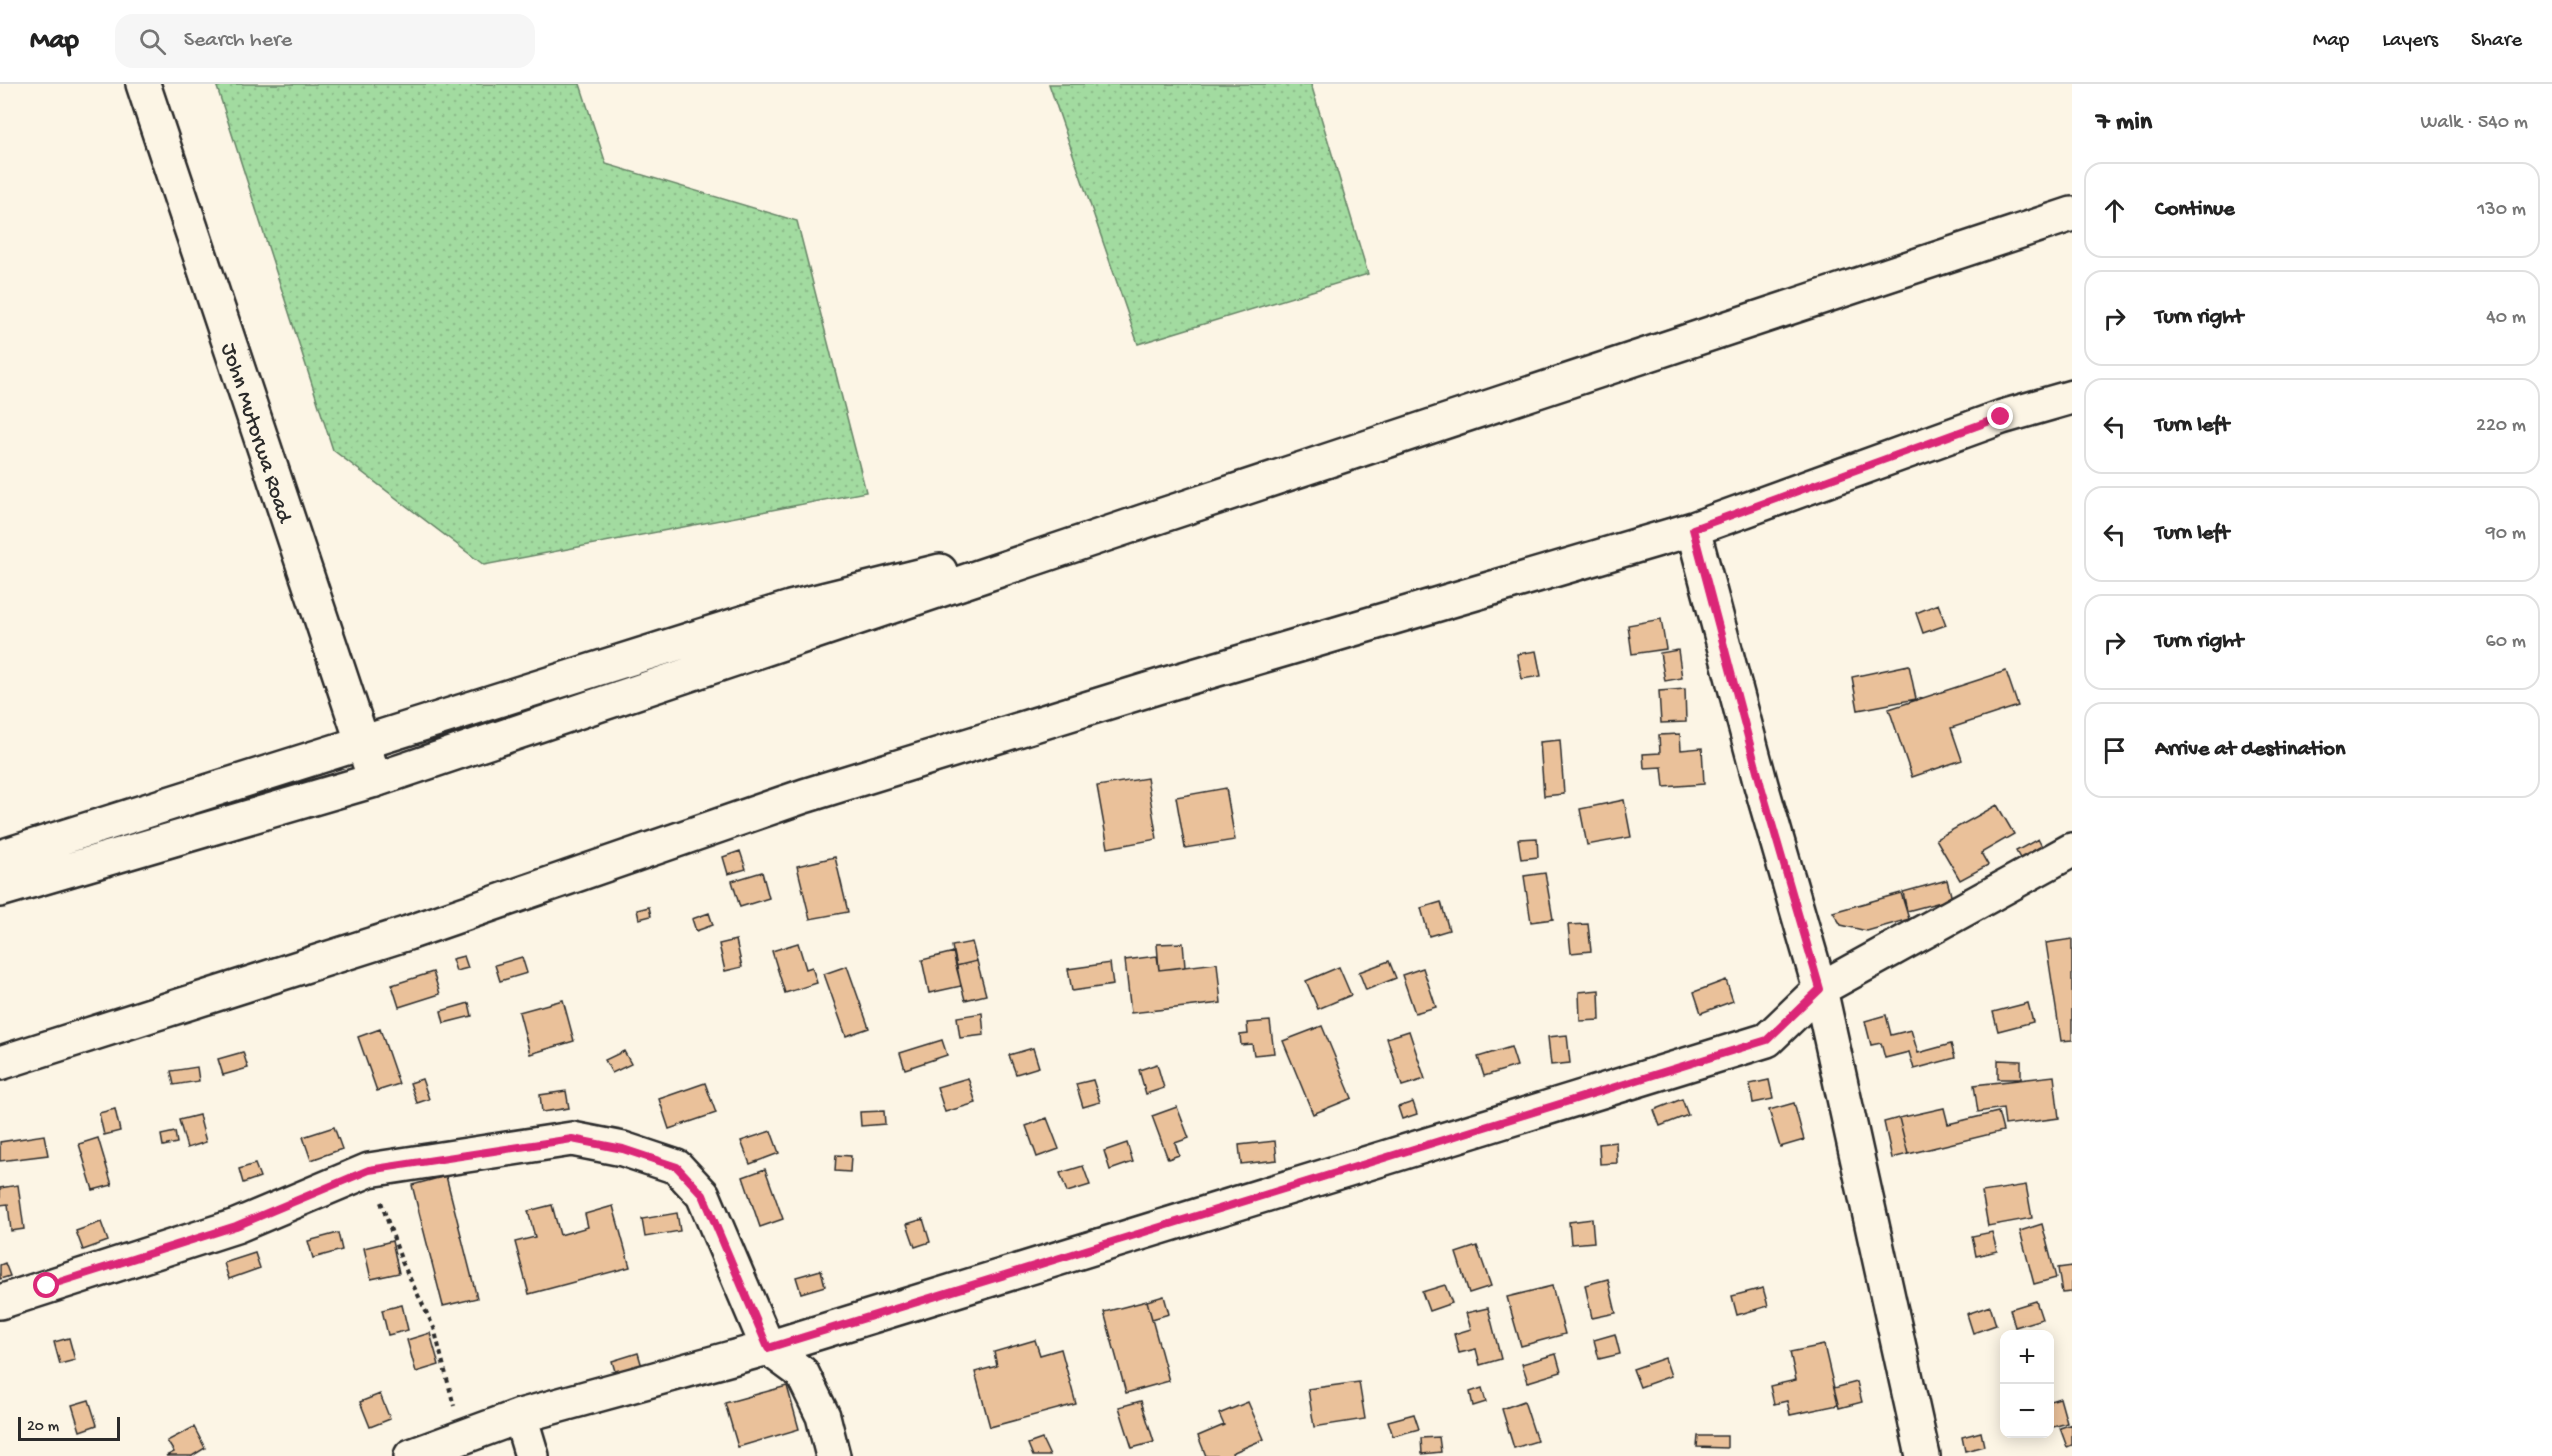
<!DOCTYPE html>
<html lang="en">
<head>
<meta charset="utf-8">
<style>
  body { margin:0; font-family:"Gochi Hand",sans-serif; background:#f6f6f6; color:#222 }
  .controls { position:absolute; right:18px; bottom:18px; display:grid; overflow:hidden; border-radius:12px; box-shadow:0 3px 15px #0003 }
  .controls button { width:54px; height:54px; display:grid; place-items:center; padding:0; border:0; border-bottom:2px solid #e0e0e0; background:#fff; color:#222; font:30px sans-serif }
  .scale { position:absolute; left:18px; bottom:15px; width:102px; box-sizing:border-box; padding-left:6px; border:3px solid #2b2b2b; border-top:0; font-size:16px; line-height:21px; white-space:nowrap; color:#2b2b2b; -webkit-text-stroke:4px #fcf5e5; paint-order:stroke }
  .stop { position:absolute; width:18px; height:18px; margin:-14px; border:4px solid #db2777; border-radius:50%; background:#fff }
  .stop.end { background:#db2777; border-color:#fff; box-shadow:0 2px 6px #0008 }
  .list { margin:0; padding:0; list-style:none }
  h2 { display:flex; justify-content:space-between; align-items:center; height:78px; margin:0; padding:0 24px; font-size:26px }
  h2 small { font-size:20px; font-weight:400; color:#767676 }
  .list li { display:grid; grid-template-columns:39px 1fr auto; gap:18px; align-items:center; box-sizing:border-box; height:96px; margin:0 12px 12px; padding:0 12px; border:2px solid #e0e0e0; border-radius:18px }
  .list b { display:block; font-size:22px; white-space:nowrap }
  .list em { font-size:20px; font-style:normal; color:#767676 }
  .icon { flex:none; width:33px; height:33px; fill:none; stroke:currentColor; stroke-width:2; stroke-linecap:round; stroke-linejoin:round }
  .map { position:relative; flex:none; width:2072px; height:1372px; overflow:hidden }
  header { display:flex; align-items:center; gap:36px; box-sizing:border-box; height:84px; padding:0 30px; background:#fff; border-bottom:2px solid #e0e0e0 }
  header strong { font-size:28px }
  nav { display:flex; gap:33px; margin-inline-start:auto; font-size:21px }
  .search { width:420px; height:54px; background:#f6f6f6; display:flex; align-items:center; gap:15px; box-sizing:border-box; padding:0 21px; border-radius:18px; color:#767676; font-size:22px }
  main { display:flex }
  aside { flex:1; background:#fff }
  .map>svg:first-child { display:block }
</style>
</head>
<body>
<header>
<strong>Map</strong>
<div class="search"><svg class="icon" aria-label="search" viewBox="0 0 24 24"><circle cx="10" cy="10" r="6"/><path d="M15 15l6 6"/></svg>Search here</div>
<nav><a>Map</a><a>Layers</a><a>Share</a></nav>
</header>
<main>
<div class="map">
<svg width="2072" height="1372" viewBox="0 0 2072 1372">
  <defs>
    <pattern id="grass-dots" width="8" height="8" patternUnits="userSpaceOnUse" patternTransform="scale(1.5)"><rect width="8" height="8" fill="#a2dba0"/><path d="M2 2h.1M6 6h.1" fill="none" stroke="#8cbc8a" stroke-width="1.8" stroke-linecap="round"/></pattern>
  </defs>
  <rect width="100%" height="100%" fill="#fcf5e5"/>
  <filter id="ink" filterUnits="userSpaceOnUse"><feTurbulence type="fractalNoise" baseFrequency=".0167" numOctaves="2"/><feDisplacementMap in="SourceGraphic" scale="12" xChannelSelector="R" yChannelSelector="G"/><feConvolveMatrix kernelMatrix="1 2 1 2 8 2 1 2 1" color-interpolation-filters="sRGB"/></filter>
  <g filter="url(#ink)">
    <path fill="url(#grass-dots)" stroke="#668366" stroke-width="1.5" d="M216,0H580L606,80L797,137L866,408L484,481L333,366Z
      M1049,0H1311L1368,190L1138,260Z"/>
    <path fill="#eac19a" stroke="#2b2b2b" stroke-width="1.5" d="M1938,520L1946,541L1923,549L1916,529Z
      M1661,535L1666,565L1632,570L1628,541Z
      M1678,566L1682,594L1665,597L1660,569Z
      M1536,567L1541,592L1522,595L1517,570Z
      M1909,581L1916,615L1858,626L1852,593Z
      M2006,587L2018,622L1951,644L1962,676L1912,693L1889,625Z
      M1685,605L1686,638L1661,639L1659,607Z
      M1680,650L1681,666L1702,664L1704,700L1664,703L1662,683L1644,684L1643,670L1660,669L1659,651Z
      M1560,656L1564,710L1544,712L1540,658Z
      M1147,694L1157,755L1108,764L1097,702Z
      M1226,704L1235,756L1185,764L1176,713Z
      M1624,716L1631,753L1587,761L1580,725Z
      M1997,721L2014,750L1981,769L1988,781L1960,796L1936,755Z
      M1537,754L1538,773L1521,775L1518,755Z
      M2038,755L2047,772L2026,785L2016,767Z
      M740,767L746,785L728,790L723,773Z
      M835,773L848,828L810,835L797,782Z
      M762,788L769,814L740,823L732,797Z
      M1545,789L1553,835L1531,838L1524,792Z
      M1947,796L1952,815L1907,827L1903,808Z
      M1901,809L1909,835L1867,847L1841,841L1833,828Z
      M1441,818L1449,846L1429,852L1421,824Z
      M649,823L651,832L639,835L637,826Z
      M709,829L713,841L696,847L692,835Z
      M1588,840L1591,867L1571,869L1568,841Z
      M2072,855V956L2061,957L2046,859Z
      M736,856L742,883L725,887L719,860Z
      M972,858L977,877L956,882L952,862Z
      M798,859L806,885L812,883L817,899L785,909L772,867Z
      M1183,859L1185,883L1159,886L1157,860Z
      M954,868L961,902L929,909L922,876Z
      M464,872L468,884L456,887L452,875Z
      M1157,872L1159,886L1217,879L1221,919L1131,929L1125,876Z
      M522,873L527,889L500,897L495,881Z
      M977,877L986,911L965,916L956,882Z
      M1389,877L1396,894L1366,906L1359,888Z
      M1110,879L1113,901L1072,907L1068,885Z
      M847,882L869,944L846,952L824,890Z
      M1339,883L1351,911L1318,925L1306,897Z
      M1423,884L1436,923L1415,929L1402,891Z
      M433,888L440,910L399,923L392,901Z
      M1726,896L1733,917L1701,929L1694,908Z
      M1599,906L1600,936L1580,937L1579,908Z
      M563,916L574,957L530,970L519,928Z
      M469,919L472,932L444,939L441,927Z
      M2028,919L2033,938L1998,947L1993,928Z
      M982,929L984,951L960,954L957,933Z
      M1886,931L1891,951L1911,946L1918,969L1951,960L1955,974L1914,985L1909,968L1885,974L1881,959L1871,961L1865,937Z
      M1270,937L1274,969L1254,971L1252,960L1241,961L1240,951L1248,950L1247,939Z
      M1322,942L1352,1014L1313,1030L1283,957Z
      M380,945L399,1000L377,1007L358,953Z
      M1409,947L1425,995L1402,1002L1387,954Z
      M1567,951L1570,979L1551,981L1548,953Z
      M942,956L947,971L905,985L900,969Z
      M1511,963L1517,982L1484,992L1478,973Z
      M1033,964L1039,983L1016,990L1009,971Z
      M624,967L631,980L612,989L605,976Z
      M243,968L248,984L223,991L218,975Z
      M1998,976L2021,977V995H1998Z
      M1157,980L1164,1004L1146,1010L1139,986Z
      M197,983L199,997L174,1001L171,987Z
      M2054,992L2059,1034L2005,1041L2003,1024L1978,1028L1974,1001Z
      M968,994L976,1019L945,1028L937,1003Z
      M422,995L429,1015L417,1019L410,999Z
      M1093,996L1100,1018L1083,1023L1076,1000Z
      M1769,996L1773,1015L1753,1019L1750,1000Z
      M705,999L716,1029L669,1045L659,1015Z
      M566,1007L569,1024L542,1028L540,1011Z
      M1682,1015L1688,1031L1660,1042L1654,1026Z
      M1413,1018L1417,1030L1402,1035L1398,1023Z
      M1794,1019L1804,1056L1780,1063L1769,1026Z
      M1177,1023L1189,1054L1175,1059L1179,1071L1168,1075L1152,1032Z
      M1944,1024L1948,1040L1998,1028L2003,1047L1908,1070L1899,1034Z
      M115,1025L120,1047L104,1051L99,1029Z
      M884,1027L885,1040L861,1042L860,1028Z
      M199,1031L206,1058L187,1064L179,1036Z
      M1047,1034L1059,1065L1037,1073L1026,1042Z
      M1899,1034L1908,1070L1892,1074L1884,1038Z
      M334,1043L342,1065L311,1076L303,1053Z
      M771,1047L779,1069L750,1080L741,1057Z
      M175,1048L177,1059L163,1062L161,1051Z
      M44,1051L48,1071L0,1077V1058Z
      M98,1054L112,1101L93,1106L79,1060Z
      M1275,1057L1277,1076L1241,1080L1239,1061Z
      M1616,1058L1617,1079L1600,1080L1599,1060Z
      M1127,1059L1133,1078L1110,1086L1104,1067Z
      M836,1071L851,1072L850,1088L835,1087Z
      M255,1080L260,1093L243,1099L239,1085Z
      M1083,1082L1090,1101L1067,1108L1060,1089Z
      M765,1085L783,1135L760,1143L743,1093Z
      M446,1092L477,1214L443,1222L412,1101Z
      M18,1101L24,1145L11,1147L8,1120L0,1121V1104Z
      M2026,1101L2032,1134L1988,1142L1982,1108Z
      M552,1121L560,1151L588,1143L585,1130L613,1122L630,1183L529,1210L515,1158L535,1153L528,1127Z
      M677,1129L680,1147L645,1153L642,1135Z
      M923,1135L930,1158L915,1163L907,1140Z
      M1592,1135L1594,1158L1571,1160L1569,1138Z
      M101,1138L108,1157L83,1166L76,1147Z
      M2042,1140L2056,1194L2034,1200L2020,1147Z
      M1992,1148L1997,1167L1976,1172L1972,1152Z
      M338,1149L342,1166L313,1174L308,1157Z
      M392,1157L399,1189L371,1195L364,1164Z
      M1477,1162L1491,1202L1469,1209L1456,1169Z
      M255,1169L260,1184L229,1195L224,1179Z
      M5,1179L10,1192L0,1195V1181Z
      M2072,1182V1208L2062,1209L2058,1184Z
      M821,1186L825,1202L801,1209L796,1193Z
      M1608,1195L1616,1229L1592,1234L1585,1201Z
      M1445,1201L1452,1219L1429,1227L1422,1208Z
      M1552,1202L1565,1250L1521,1262L1507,1213Z
      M1763,1204L1768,1222L1737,1231L1732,1212Z
      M1164,1212L1169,1230L1152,1235L1147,1217Z
      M1147,1217L1169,1297L1126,1309L1104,1228Z
      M2036,1217L2042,1235L2015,1243L2010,1225Z
      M402,1221L408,1246L388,1251L382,1226Z
      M1990,1222L1996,1241L1973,1249L1967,1230Z
      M1488,1224L1501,1275L1480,1281L1476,1265L1459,1269L1454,1250L1471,1245L1466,1229Z
      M430,1249L439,1281L416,1288L407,1256Z
      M1615,1250L1620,1270L1599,1275L1594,1256Z
      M69,1254L75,1276L60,1280L54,1258Z
      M1035,1256L1040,1271L1061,1265L1076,1320L990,1343L975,1288L997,1282L994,1268Z
      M1824,1261L1838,1321L1790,1331L1787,1317L1774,1320L1770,1302L1796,1296L1790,1268Z
      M638,1269L643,1286L617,1294L612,1277Z
      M1556,1270L1561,1288L1528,1298L1522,1280Z
      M1665,1274L1671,1292L1640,1303L1633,1285Z
      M1359,1298L1365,1335L1314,1343L1308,1305Z
      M1857,1298L1862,1318L1839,1324L1834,1304Z
      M787,1302L799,1345L738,1363L725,1319Z
      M1482,1304L1486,1318L1473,1322L1470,1308Z
      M380,1310L390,1335L370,1343L360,1318Z
      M2060,1314L2067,1339L2050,1344V1317Z
      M89,1316L97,1341L80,1347L72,1321Z
      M1141,1317L1154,1358L1132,1364L1119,1323Z
      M1524,1317L1537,1357L1514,1364L1502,1325Z
      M1248,1318L1264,1355L1232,1369L1233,1372H1206L1198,1352L1224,1341L1219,1330Z
      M1414,1330L1419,1345L1393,1352L1388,1337Z
      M2072,1340V1361L2067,1363L2060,1344Z
      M194,1343L205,1364L192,1372H166L174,1368L167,1357Z
      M1981,1348L1984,1362L1965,1367L1962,1353Z
      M1698,1352H1727V1364L1697,1363Z
      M1439,1353L1441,1368L1422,1370L1421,1354Z
      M1042,1355L1050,1372H1033L1028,1360Z"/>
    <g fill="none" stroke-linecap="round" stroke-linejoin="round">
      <g stroke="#2b2b2b" stroke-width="38">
        <path id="minor" d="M143,0L375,696
          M1693,445L1761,701L1820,905L1923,1372
          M0,979L408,849L804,712L1170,599L1693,445L2002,333L2072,313
          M0,1218L236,1142L369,1086L572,1055L623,1065L677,1083L703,1111L768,1264L802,1289L823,1332L833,1372
          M520,1332L532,1372
          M411,1372L520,1332L768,1264L1767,956L1820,905L2072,766"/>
      </g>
      <g stroke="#2b2b2b" stroke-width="38">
        <path id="highway" d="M0,773L790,524L940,487
          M0,806L375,696L1154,434L2072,130"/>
      </g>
      <path stroke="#2b2b2b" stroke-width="4" stroke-dasharray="4.5 4.5" stroke-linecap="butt" d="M381,1118L402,1178L434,1244L454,1322"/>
      <use href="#minor" stroke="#fcf5e5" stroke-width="33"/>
      <use href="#highway" stroke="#fcf5e5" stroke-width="33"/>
    </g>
  </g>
  <g fill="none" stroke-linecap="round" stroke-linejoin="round" filter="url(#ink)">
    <path stroke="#db2777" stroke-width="8" d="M47,1202L236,1142L369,1086L572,1055L623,1065L677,1083L703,1111L768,1264L1767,956L1820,905L1761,702L1693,445L2001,333"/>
  </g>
  <g text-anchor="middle" stroke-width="6" stroke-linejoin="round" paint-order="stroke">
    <g font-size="22" fill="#2b2b2b" stroke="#fcf5e5">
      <text transform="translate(259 348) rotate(72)" y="8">John Mutorwa Road</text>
    </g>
  </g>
</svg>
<div class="controls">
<button>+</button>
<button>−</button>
</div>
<div class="scale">20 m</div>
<div class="stop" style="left:47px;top:1202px"></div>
<div class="stop end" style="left:2001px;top:333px"></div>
</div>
<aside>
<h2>7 min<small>Walk · 540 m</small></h2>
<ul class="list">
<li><svg class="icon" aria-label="ahead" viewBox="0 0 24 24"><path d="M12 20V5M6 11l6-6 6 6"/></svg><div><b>Continue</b></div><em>130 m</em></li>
<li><svg class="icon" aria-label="right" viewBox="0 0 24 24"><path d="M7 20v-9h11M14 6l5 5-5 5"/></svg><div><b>Turn right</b></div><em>40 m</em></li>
<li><svg class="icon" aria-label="left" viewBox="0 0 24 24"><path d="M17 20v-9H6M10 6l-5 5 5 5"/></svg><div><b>Turn left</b></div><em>220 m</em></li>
<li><svg class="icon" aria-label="left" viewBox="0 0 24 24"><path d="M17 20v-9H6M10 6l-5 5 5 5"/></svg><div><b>Turn left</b></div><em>90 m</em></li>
<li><svg class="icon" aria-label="right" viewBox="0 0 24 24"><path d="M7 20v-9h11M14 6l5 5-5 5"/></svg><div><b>Turn right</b></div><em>60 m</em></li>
<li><svg class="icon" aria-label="arrive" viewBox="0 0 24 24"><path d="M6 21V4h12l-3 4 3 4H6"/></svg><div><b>Arrive at destination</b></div></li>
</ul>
</aside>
</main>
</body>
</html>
